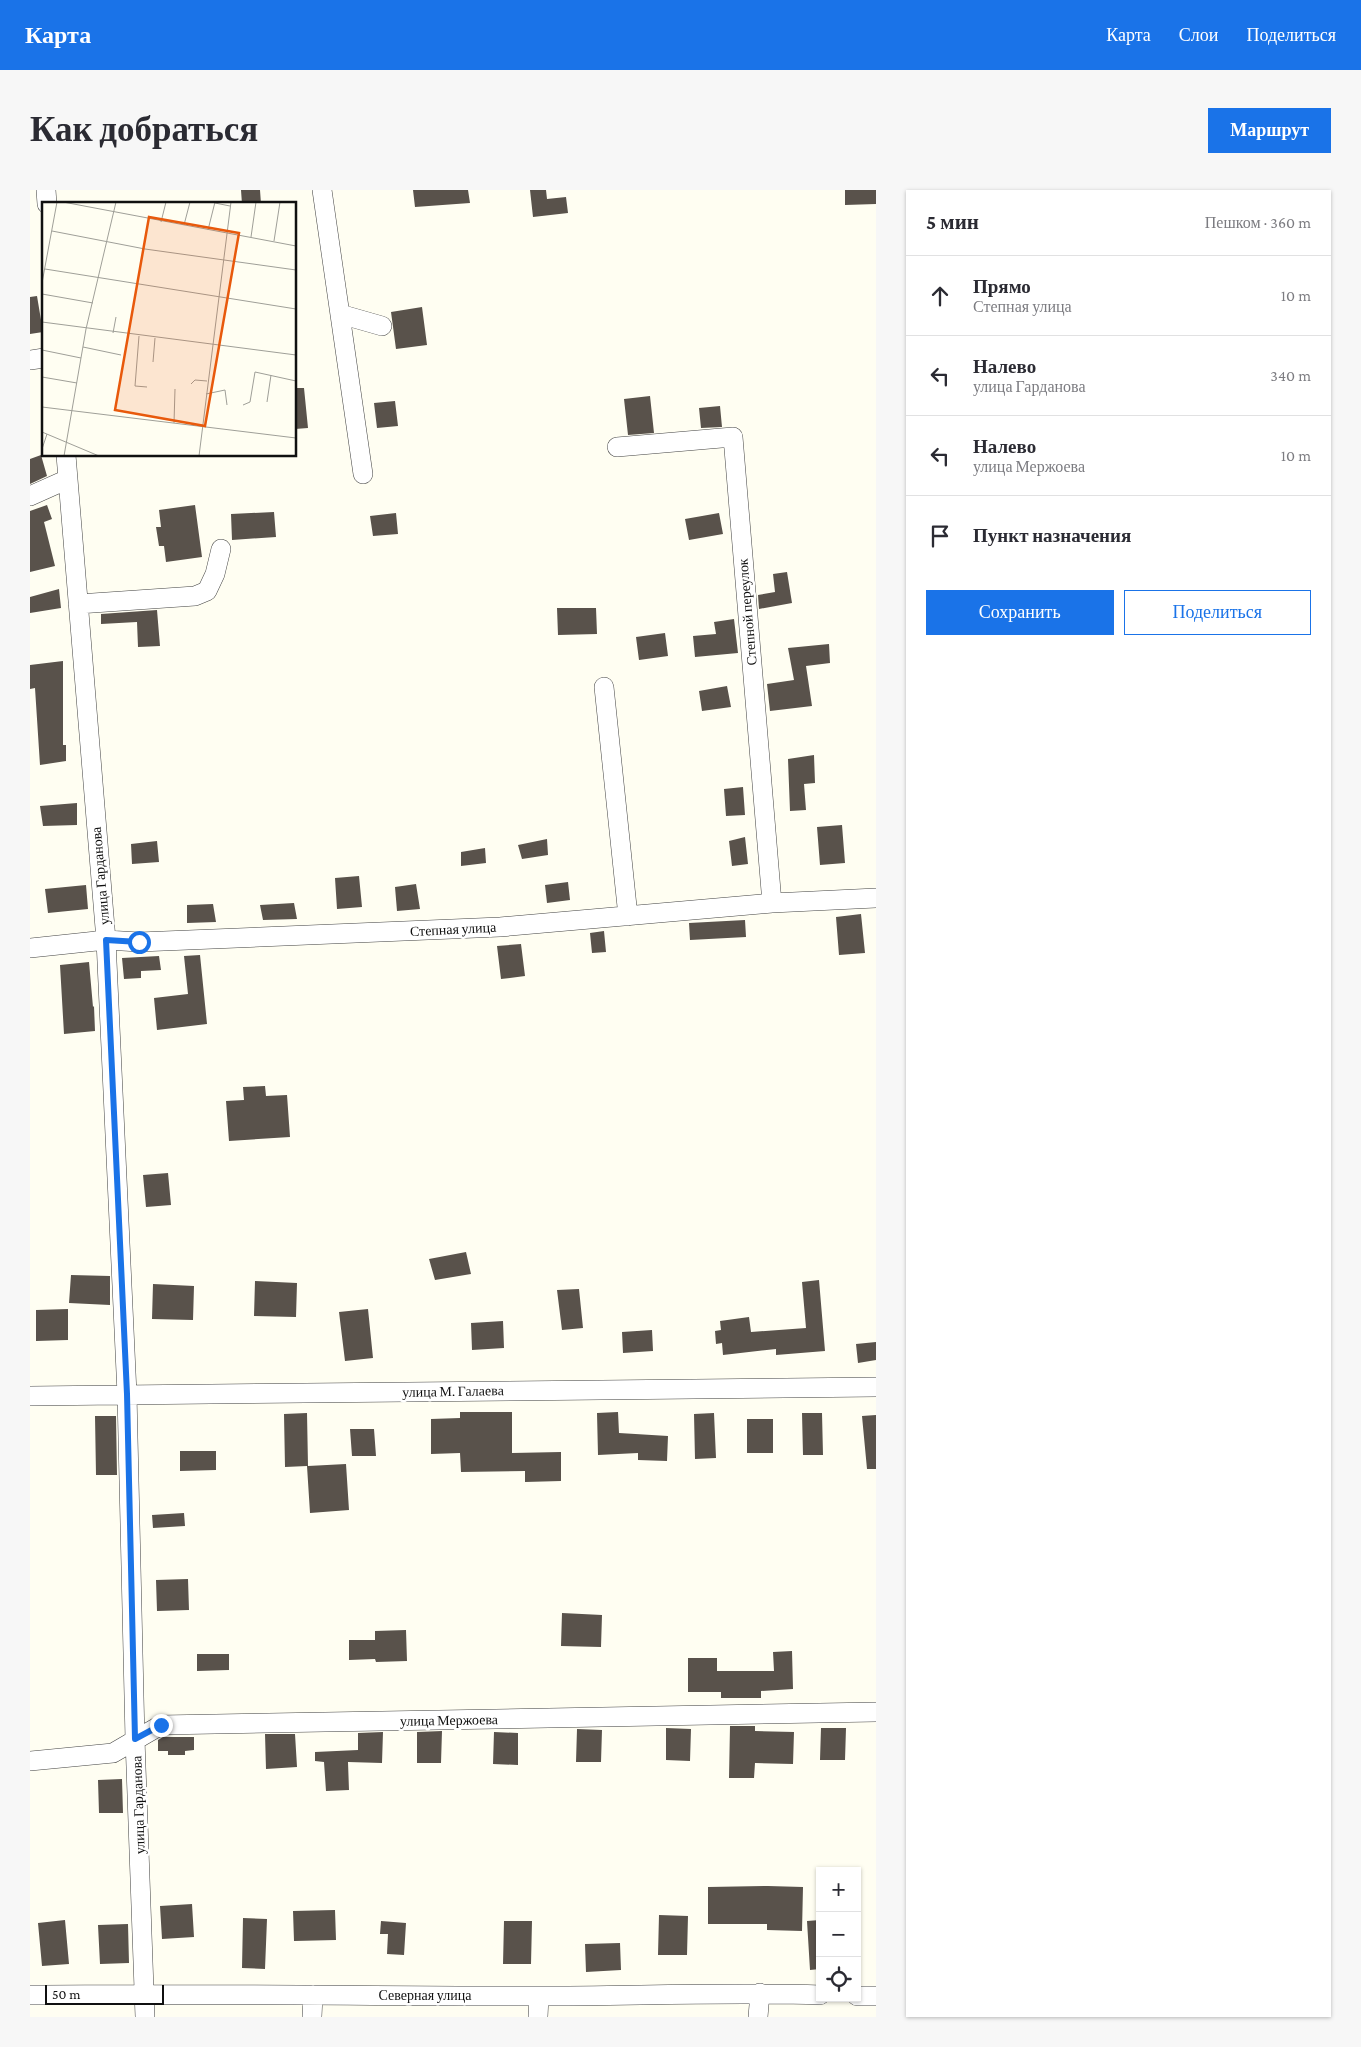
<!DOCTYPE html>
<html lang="ru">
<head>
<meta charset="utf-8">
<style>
  body { margin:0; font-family:"Crimson Pro",serif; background:#f7f7f7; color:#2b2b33 }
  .controls { position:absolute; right:15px; bottom:15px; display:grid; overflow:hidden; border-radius:0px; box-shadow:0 1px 4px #0004 }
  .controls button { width:45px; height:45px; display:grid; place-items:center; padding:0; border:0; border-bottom:1px solid #e1e1e2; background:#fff; color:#2b2b33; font:25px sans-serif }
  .scale { position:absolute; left:15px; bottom:12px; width:119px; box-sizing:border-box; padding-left:5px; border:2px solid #101010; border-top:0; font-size:14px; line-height:18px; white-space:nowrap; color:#101010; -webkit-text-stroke:4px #fff; paint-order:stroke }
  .stop { position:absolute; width:15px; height:15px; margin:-11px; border:4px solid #1a73e8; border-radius:50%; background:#fff }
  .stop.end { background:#1a73e8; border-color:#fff; box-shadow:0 1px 5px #0008 }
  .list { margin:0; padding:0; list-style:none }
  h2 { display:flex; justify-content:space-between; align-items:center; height:65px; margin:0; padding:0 20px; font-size:21px }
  h2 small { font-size:16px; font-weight:400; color:#7c7c81 }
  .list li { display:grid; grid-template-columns:32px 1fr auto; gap:15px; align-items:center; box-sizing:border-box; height:80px; padding:0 20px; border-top:1px solid #e1e1e2 }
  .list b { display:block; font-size:19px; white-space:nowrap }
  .list p { margin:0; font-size:16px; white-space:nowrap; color:#7c7c81 }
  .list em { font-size:16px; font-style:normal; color:#7c7c81 }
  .actions { display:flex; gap:10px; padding:15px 20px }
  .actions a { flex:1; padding:11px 0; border:1px solid #1a73e8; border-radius:0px; text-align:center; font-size:18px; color:#1a73e8 }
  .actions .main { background:#1a73e8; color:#fff }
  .icon { flex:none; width:28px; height:28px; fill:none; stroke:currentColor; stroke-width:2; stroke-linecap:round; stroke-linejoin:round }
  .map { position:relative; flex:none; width:846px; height:1827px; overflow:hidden; border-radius:0px }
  header { display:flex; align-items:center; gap:30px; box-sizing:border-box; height:70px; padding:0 25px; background:#1a73e8; color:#fff }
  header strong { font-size:24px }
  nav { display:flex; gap:28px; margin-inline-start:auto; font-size:18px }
  .intro { display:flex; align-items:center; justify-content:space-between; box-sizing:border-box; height:120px; padding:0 30px }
  h1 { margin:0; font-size:35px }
  .button { padding:12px 22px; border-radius:0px; background:#1a73e8; color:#fff; font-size:18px; font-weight:700 }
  main { display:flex; gap:30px; padding:0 30px }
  aside { flex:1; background:#fff; border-radius:0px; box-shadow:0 1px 4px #0004 }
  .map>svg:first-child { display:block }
</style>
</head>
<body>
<header>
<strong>Карта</strong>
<nav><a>Карта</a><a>Слои</a><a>Поделиться</a></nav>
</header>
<div class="intro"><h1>Как добраться</h1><a class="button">Маршрут</a></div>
<main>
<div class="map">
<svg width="846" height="1827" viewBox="0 0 846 1827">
  <rect width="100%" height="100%" fill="#fffef2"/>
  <path fill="#59524b" d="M211,0H230L231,14H212Z
    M383,0H438L440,13L385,17Z
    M500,0H516L517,9L536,7L538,23L503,27Z
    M815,0H846V14L815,15Z
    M7,106L13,142L0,144V107Z
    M392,117L397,155L366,159L361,122Z
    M265,198H274L278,238L265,239Z
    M620,206L624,243L598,245L594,209Z
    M365,211L368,236L347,238L344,213Z
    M690,216L692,237L671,238L669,218Z
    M11,265L17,286L0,294V269Z
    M17,315L22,329L14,332L25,376L0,382V321Z
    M165,315L172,367L136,372L134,356H129L126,337H131L129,320Z
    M244,322L246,347L202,350L201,324Z
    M366,323L368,344L343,346L340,326Z
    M689,323L693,344L659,350L655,329Z
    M757,382L762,413L729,419L728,405L745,402L743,384Z
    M29,399L31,418L0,423V407Z
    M527,418H566L567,444L528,445Z
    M127,420L130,456L108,457L107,432L71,434V424Z
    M704,429L708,463L665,467L663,446L686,444L684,432Z
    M635,443L638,466L609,470L606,447Z
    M799,454L800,473L776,476L782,516L740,521L737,494L764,490L758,458Z
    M33,471V555H36V571L10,575L5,498L0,499V475Z
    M697,496L701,517L672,521L669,501Z
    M784,565L785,593L774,594L776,620L760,621L758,569Z
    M713,597L715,625L696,626L694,599Z
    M47,613V635L13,636L10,616Z
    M812,635L815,673L790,675L787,637Z
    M715,647L718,674L702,676L699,651Z
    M517,649L518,665L492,669L488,655Z
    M127,651L129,672L102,674L101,654Z
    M455,658L456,673L431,676V662Z
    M329,686L332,717L307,719L305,688Z
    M538,692L540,710L517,713L515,695Z
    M386,694L390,719L367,721L365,697Z
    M56,695L58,719L18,723L15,699Z
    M264,713L267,729L233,730L230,715Z
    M183,714L186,732L157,733V715Z
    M831,724L835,763L809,765L806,727Z
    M715,730L716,747L660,750L659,733Z
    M574,741L576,762L562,763L560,743Z
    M491,754L495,786L471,789L467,756Z
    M170,765L177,834L127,840L124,808L158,804L154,766Z
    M129,766L131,780L111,781V788L94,789L92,768Z
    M59,772L63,817L64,816L65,841L34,844L30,775Z
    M235,896L236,906L257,905L260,947L199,951L196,911L214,910L213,897Z
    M138,983L141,1015L116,1017L113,985Z
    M436,1062L441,1084L405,1090L399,1069Z
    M41,1085L80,1086V1115L39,1113Z
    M789,1090L795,1161L746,1165V1159L693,1165L692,1153L686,1154L685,1141L691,1140L690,1131L719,1127L721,1142L776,1138L772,1092Z
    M225,1091L267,1093L266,1127L224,1126Z
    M123,1094L164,1096L163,1130L122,1129Z
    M549,1099L553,1138L532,1140L527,1100Z
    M38,1119V1150L6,1151V1120Z
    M338,1119L343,1168L315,1171L309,1122Z
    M473,1131L474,1158L442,1160L441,1133Z
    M622,1140L623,1161L593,1163L592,1142Z
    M846,1152V1170L828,1173L826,1154Z
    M430,1222H482V1263L531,1262V1291L495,1292V1281L431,1282L430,1263L401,1264V1229L430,1228Z
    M588,1222L589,1243L638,1246L637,1271L608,1270V1263L568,1265L567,1223Z
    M277,1223L278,1276L316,1274L319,1320L280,1323L277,1276L255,1277L254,1224Z
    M684,1223L686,1268L665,1269L664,1224Z
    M772,1223H792L793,1265H773Z
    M846,1225V1279H837L832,1226Z
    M65,1226H86L87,1285H66Z
    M717,1229H743V1263H717Z
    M320,1239H344L346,1266H322Z
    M150,1261H186V1280L150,1281Z
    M154,1323L155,1336L123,1338L122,1325Z
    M158,1389L159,1420L127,1421L126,1390Z
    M532,1423L572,1425L571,1457L531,1456Z
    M376,1440L377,1471L346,1472L345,1469L319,1470V1450H345V1441Z
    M762,1461L763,1499L731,1501V1508H691V1502H658V1468H687V1481H744L743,1462Z
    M167,1464H199V1480L167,1481Z
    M700,1536H725V1541L764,1542L763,1574L725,1573L724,1588H699Z
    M636,1538L661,1539L660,1571L636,1570Z
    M791,1538H816L815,1570H790Z
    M547,1539L572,1540L571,1572H546Z
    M412,1541L411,1573H387V1542Z
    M353,1542L352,1573L318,1572L319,1600L296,1601L294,1572L285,1571V1562L328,1560V1543Z
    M464,1542L488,1543V1575L463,1574Z
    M235,1544H265L267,1577L236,1579Z
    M133,1547H164V1560L155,1561V1565H138V1561H128V1550Z
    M92,1589L93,1623H69L68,1590Z
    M738,1696L773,1697L772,1741L737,1740V1734H678V1697Z
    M162,1714L164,1747L132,1749L130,1716Z
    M305,1720L306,1750L264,1751L263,1721Z
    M629,1725L658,1726L657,1765H628Z
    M213,1728L237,1729L235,1779L212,1778Z
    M35,1730L39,1774L12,1776L8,1733Z
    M790,1730V1779L780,1780L777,1731Z
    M351,1731L376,1733L374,1765L357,1764L358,1744H350Z
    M474,1731H502L501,1774H473Z
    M98,1734L99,1773L70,1774L68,1735Z
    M590,1753L591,1780L556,1782L555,1754Z"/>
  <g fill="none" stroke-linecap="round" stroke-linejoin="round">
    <g stroke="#434343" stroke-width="20">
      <path id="minor" d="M16,0L17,14
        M292,0L333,284
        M310,124L352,136
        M0,170L14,168
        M587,257L703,247L742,713
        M36,265L76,750L97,1204L105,1549L115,1827
        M0,306L38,289
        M48,414L165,406L177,401L185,384L191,359
        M574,497L598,726
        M0,758L76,750L109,752L470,737L742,713L846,708
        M0,1206L846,1197
        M0,1571L83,1563L131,1535L846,1522
        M0,1805C169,1803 339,1806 508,1806C602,1806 696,1802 790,1805
        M827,1806H846
        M282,1827L283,1805
        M508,1827L509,1806
        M728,1827L730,1803"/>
    </g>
    <use href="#minor" stroke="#fff" stroke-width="19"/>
  </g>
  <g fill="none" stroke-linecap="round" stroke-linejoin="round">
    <path stroke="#1a73e8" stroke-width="6" d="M109,752L76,750L97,1204L105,1549L131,1535"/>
  </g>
  <g text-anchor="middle" stroke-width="5" stroke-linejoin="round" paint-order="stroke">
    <g font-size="14" fill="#101010" stroke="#fff">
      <text transform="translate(717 422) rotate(-95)" y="5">Степной переулок</text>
      <text transform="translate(70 686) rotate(-95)" y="5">улица Гарданова</text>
      <text transform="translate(423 739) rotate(-3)" y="5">Степная улица</text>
      <text transform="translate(423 1201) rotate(-1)" y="5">улица М. Галаева</text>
      <text transform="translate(419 1530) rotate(-1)" y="5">улица Мержоева</text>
      <text transform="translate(108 1615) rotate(-92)" y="5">улица Гарданова</text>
      <text x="395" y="1810">Северная улица</text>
    </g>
  </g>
  <g transform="translate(12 12)">
    <rect width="254" height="254" fill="#fffef2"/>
    <path fill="none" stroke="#9f9f98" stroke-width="1" d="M21,0L254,44M173,1L188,4M119,20L124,0M142,23L148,0M166,28L173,0M10,29L103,47L254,68M209,35L214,0M232,39L238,0M3,67L254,107M0,81L15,0M0,92L51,101M0,120L254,153M71,131L74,115M97,134L93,184L105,185M41,145L79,153M0,148L39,156M111,160L113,136M0,175L35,181M149,182L153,178L165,179M164,192L183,188L185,203M225,200L229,173M201,203L208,200L213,170L254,179M0,205L254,236M132,221L133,187M0,230L57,254M0,247L5,232M22,254L44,127L74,0M157,254L189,0"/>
    <path fill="#e8590c" fill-opacity="0.15" stroke="#e8590c" stroke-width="2.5" d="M107,15L197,31L163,224L73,208Z"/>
    <rect width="254" height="254" fill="none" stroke="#101010" stroke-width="2.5"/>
  </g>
</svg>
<div class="controls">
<button>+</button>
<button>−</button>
<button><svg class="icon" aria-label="locate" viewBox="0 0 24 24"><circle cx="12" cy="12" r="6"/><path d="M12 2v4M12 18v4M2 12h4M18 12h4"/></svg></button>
</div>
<div class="scale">50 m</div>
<div class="stop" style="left:109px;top:752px"></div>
<div class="stop end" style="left:131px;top:1535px"></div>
</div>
<aside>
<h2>5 мин<small>Пешком · 360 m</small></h2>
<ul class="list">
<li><svg class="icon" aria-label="ahead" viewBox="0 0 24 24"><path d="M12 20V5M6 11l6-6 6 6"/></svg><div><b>Прямо</b><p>Степная улица</p></div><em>10 m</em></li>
<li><svg class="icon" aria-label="left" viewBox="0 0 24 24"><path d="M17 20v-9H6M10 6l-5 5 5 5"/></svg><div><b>Налево</b><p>улица Гарданова</p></div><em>340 m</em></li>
<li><svg class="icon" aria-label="left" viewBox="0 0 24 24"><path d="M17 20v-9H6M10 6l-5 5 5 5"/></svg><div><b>Налево</b><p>улица Мержоева</p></div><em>10 m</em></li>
<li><svg class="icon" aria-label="arrive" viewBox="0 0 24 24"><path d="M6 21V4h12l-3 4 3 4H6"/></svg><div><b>Пункт назначения</b></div></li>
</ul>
<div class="actions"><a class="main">Сохранить</a><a>Поделиться</a></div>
</aside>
</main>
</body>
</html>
